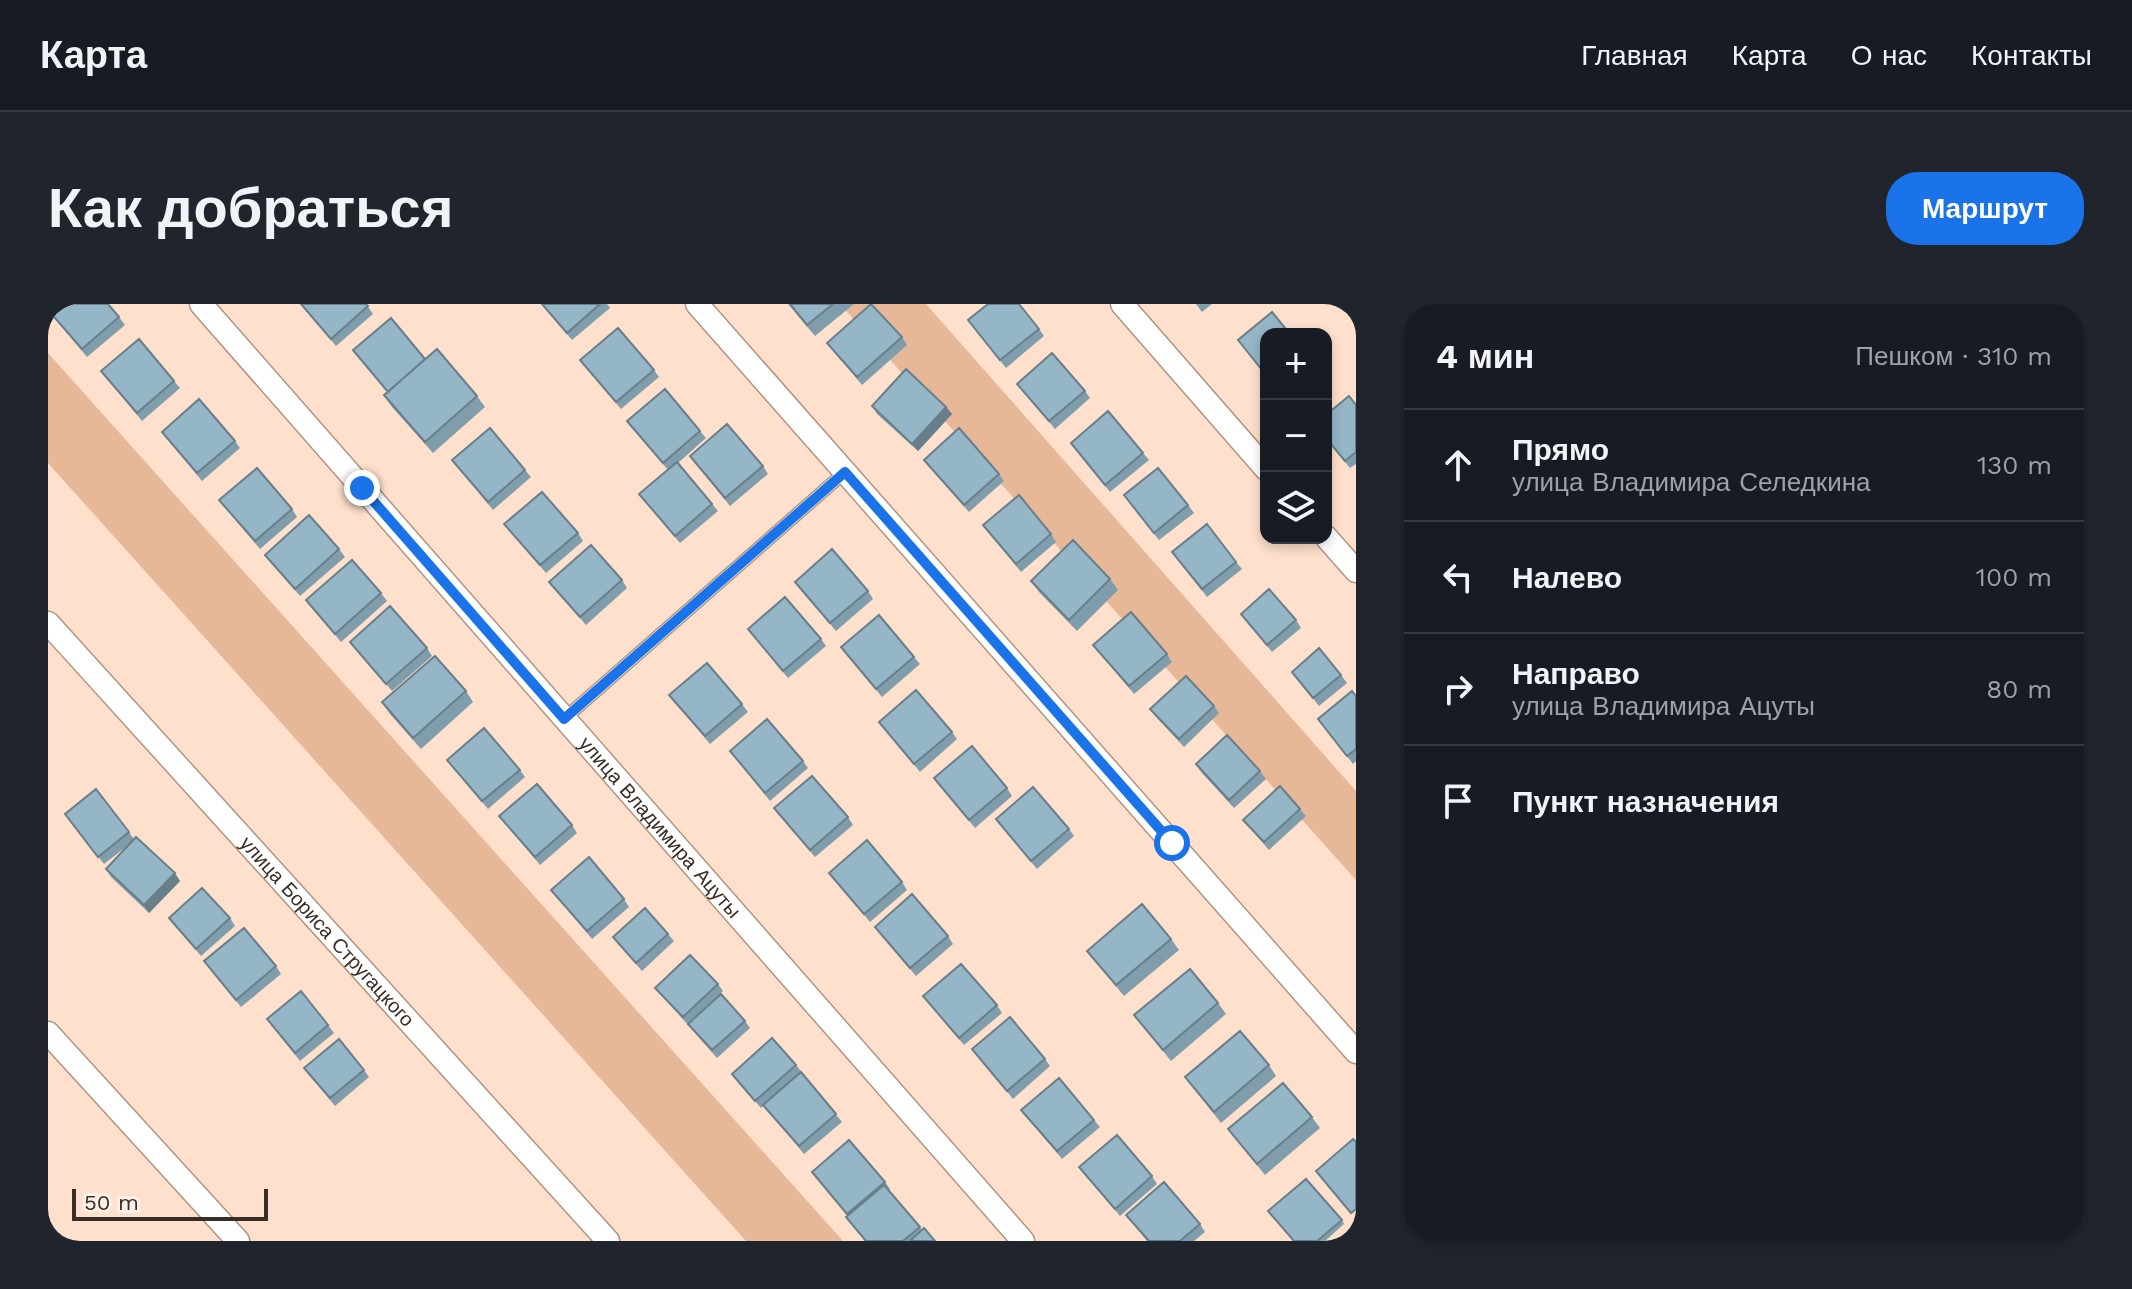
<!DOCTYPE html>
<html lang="ru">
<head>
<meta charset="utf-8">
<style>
  body { margin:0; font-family:"Work Sans",sans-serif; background:#20242c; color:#f1f3f6 }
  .controls { position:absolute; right:24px; top:24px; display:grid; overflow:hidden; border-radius:16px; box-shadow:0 4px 12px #0003 }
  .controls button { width:72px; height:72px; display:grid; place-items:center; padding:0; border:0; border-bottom:2px solid #363941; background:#171b24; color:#f1f3f6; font:40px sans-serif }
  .scale { position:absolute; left:24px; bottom:20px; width:196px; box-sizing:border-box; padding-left:8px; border:4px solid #392d25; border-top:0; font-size:22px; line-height:28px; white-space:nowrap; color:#392d25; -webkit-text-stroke:6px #fef1e9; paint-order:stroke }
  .stop { position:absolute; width:24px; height:24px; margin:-18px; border:6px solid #1a73e8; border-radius:50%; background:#fff }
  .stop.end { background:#1a73e8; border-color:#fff; box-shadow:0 2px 8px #0008 }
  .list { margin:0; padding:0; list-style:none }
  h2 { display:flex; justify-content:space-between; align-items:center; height:104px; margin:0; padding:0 32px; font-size:34px }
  h2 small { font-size:26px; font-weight:400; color:#9ea1a6 }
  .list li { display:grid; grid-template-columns:52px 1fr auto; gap:24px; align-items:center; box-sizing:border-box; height:112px; padding:0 32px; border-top:2px solid #363941 }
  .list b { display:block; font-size:30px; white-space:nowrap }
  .list p { margin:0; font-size:26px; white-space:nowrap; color:#9ea1a6 }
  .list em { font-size:26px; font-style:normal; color:#9ea1a6 }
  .icon { flex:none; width:44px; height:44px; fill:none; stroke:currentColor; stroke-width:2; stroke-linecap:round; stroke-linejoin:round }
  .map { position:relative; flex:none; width:1308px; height:937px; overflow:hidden; border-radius:32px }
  header { display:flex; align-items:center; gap:48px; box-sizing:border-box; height:112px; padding:0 40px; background:#171b24; border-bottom:2px solid #363941 }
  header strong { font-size:38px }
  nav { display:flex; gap:44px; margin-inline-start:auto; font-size:28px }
  .intro { display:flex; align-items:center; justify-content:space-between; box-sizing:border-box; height:192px; padding:0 48px }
  h1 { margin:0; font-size:56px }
  .button { padding:20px 36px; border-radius:32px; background:#1a73e8; color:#fff; font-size:28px; font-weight:700 }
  main { display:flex; gap:48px; padding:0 48px }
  aside { flex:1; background:#171b24; border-radius:32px; box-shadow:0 4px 12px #0003 }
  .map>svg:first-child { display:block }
</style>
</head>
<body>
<header>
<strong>Карта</strong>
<nav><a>Главная</a><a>Карта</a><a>О нас</a><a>Контакты</a></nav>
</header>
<div class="intro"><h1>Как добраться</h1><a class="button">Маршрут</a></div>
<main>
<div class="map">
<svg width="1308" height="937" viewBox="0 0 1308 937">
  <rect width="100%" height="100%" fill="#fee0cc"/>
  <path fill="#e7b898" d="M792,0H878L1308,487V576Z
    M0,49L795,937H698L0,159Z"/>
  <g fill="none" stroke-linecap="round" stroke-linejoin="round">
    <g stroke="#b09481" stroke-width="14">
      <path id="lane" d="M516,415L797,168"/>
    </g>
    <g stroke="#b09481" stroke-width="25">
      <g id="street">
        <path id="s1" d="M153,0L975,937"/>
        <path d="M649,0L1308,748"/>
        <path d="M1074,0L1218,165"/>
        <path d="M1278,233L1308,267"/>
        <path id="s2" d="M0,319L560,937"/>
        <path d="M0,729L190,937"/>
      </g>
    </g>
    <use href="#lane" stroke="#fff" stroke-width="11"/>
    <use href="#street" stroke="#fff" stroke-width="22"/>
  </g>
  <path fill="#809dab" d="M252,0H318L325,10L288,42Z
    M493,0H559L562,4L524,36Z
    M740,0H806L767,32Z
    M1148,0H1164L1154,8Z
    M0,6L71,13L77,21L39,53Z
    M920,16L991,25L996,32L958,64Z
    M854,33L859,41L814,81L779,39Z
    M305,46L377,55L429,92L437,103L385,149L344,103L336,91L340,88Z
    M532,56L606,66L611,73L573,105Z
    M53,67L126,77L132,84L94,117Z
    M969,80L1037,87L1042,94L1007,125Z
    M1308,101V160L1302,164L1278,135V111Z
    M824,102L898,103L904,110L870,147L829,110Z
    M579,117L652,127L658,134L630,159L670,207L632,239L591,190L620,166Z
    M114,128L187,137L192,144L154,177Z
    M1023,139L1095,149L1101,156L1062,188Z
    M642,152L715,162L720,170L682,202Z
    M404,156L477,166L483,173L445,206Z
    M876,156L951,170L956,177L921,208Z
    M171,196L244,205L249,213L212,245Z
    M1082,199L1140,201L1146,209L1111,236Z
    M456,220L530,229L535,237L498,269Z
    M935,221L1003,230L1008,238L973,268Z
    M291,245L297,253L252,292L217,251Z
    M1124,248L1188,258L1194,265L1159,293Z
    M1062,275L1070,286L1029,327L991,288L983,277Z
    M574,276L579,284L538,321L501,278Z
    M747,278L820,287L825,295L788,327Z
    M333,289L339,297L293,338L258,296Z
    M1193,310L1248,316L1253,324L1224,348Z
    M700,325L773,335L778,342L740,374Z
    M302,338L379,344L384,352L344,387Z
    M1045,341L1119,350L1124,358L1086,390Z
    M793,343L866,353L872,360L834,393Z
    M1244,368L1293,371L1299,379L1271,402Z
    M418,387L425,398L373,445L342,410L334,398Z
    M621,391L694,400L700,408L662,440Z
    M1308,392V457L1305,460L1270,415Z
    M1166,402L1171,409L1136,443L1108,413L1102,405Z
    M831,418L904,428L909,435L872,468Z
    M682,447L755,457L760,464L722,497Z
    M399,456L472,466L477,473L440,505Z
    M1148,460L1212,467L1218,475L1186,504L1153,468Z
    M886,474L959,484L964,492L927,524Z
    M48,485L86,535L132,577L101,609L63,573L58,565L83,539L56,560L22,517Z
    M726,504L800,513L805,521L767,553Z
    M1252,505L1258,512L1221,546L1195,516Z
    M451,512L524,521L529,529L492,561Z
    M948,515L1021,525L1026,532L989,565Z
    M781,569L854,578L859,586L822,618Z
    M503,586L576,595L581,603L544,635Z
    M121,614H182L187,622L153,652Z
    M827,623L900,632L905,640L868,672Z
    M620,630L626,637L594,667L565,633Z
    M1123,635L1131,646L1076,692L1039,647Z
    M156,657L228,662L233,670L193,703Z
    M670,680L675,687L655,706L697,717L702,724L669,754L640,721L613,691L607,684Z
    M875,692L949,701L954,709L916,741Z
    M1170,699L1178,710L1123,757L1086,711Z
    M219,715L280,721L286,729L252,757Z
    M924,745L997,755L1002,762L965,795Z
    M748,761L794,818L756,850L716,801L713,804L684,770Z
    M1221,761L1228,772L1173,819L1137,773Z
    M256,764L316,766L321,773L287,802Z
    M973,806L1046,816L1052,823L1014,855Z
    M1264,813L1272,824L1217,871L1180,825Z
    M1031,863L1104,872L1109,880L1072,912Z
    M764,868L837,878L842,885L841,887L874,926L887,937H817L804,921L798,913L800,912Z
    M1078,911L1152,920L1157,928L1146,937H1099Z
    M1294,916L1296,920L1277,937H1245Z"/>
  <path fill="#687f8b" d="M898,103L904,110L870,147L864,140Z
    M127,569L132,577L101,609L96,601Z"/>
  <path fill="#95b6c7" stroke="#687f8b" stroke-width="2" d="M2,0H60L71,13L34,45L0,6V2Z
    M253,0H318L320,2L283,35Z
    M494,0H552L519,29Z
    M742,0H785L759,21Z
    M823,0L854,33L809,73L779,39Z
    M940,0H971L991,25L952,56L920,16Z
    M1224,8L1242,30H1218V71L1190,36Z
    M343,14L377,55L340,88L305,46Z
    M570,24L606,66L568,98L532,56Z
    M91,35L126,77L89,109L53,67Z
    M389,45L429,92L377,138L336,91Z
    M1004,49L1037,87L1001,117L969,80Z
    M858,65L898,103L864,140L824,102Z
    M617,85L652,127L615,159L579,117Z
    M1301,92L1308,101V148L1297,157L1278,134V111Z
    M151,95L187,137L149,169L114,128Z
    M1060,107L1095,149L1057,181L1023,139Z
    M679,120L715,162L677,194L642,152Z
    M442,124L477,166L440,198L404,156Z
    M911,124L951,170L916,201L876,156Z
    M629,158L664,200L627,232L591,190Z
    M209,164L244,205L207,237L171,196Z
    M1110,164L1140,201L1106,229L1076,191Z
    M494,188L530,229L492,261L456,220Z
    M971,191L1003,230L968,260L935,221Z
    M261,211L291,245L247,285L217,251Z
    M1159,220L1188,258L1154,285L1124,248Z
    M1025,236L1062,275L1021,316L983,277Z
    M543,241L574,276L532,313L501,278Z
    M784,245L820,287L782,319L747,278Z
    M304,256L333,289L287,330L258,296Z
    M1221,285L1248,316L1219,341L1193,310Z
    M737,293L773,335L735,367L700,325Z
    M342,302L379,344L338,380L302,338Z
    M1083,308L1119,350L1081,382L1045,341Z
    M831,311L866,353L828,385L793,343Z
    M1271,344L1293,371L1265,394L1244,368Z
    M387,352L418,387L365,434L334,398Z
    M659,359L694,400L657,432L621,391Z
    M1138,372L1166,402L1131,435L1102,405Z
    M868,386L904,428L866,460L831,418Z
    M1304,387L1308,392V445L1299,452L1270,415Z
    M719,415L755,457L717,489L682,447Z
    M436,424L472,466L434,497L399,456Z
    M1179,431L1212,467L1181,496L1148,460Z
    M924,442L959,484L921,516L886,474Z
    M764,472L800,513L762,546L726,504Z
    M489,480L524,521L487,553L451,512Z
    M1232,482L1252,505L1216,538L1195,516Z
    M985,483L1021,525L983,557L948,515Z
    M48,485L81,528L50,553L17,510Z
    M88,533L127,569L96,601L58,565Z
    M819,536L854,578L816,610L781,569Z
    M541,553L576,595L539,627L503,586Z
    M154,584L182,614L148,645L121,614Z
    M864,590L900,632L862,664L827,623Z
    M1094,600L1123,635L1068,681L1039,647Z
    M597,604L620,630L588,659L565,633Z
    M196,624L228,662L188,696L156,657Z
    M642,651L670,680L635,713L607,684Z
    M913,660L949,701L911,734L875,692Z
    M1142,665L1170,699L1115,746L1086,711Z
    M253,687L280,721L247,749L219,715Z
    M673,690L697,717L664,746L640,720Z
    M962,713L997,755L959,787L924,745Z
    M1192,727L1221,761L1166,808L1137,773Z
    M724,734L748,761L707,797L684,770Z
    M291,735L316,766L282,794L256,764Z
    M753,768L788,810L751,842L715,801Z
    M1011,774L1046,816L1009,847L973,806Z
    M1235,779L1264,813L1209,860L1180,825Z
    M1069,831L1104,872L1067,905L1031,863Z
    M1305,835L1308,838V905L1303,909L1268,867Z
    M801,836L837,878L799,910L764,868Z
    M1258,875L1294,916L1269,937H1246L1220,907Z
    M1116,878L1152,920L1132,937H1101L1078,911Z
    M836,881L872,923L855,937H818L798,913Z
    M876,924L887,937H862Z"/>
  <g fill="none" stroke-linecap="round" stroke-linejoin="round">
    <path stroke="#1a73e8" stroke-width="10" d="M314,184L516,415L797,168L1124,539"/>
  </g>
  <g text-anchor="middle" stroke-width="6" stroke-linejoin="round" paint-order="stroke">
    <g font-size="20" fill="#392d25" stroke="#fef1e9">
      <text dy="7" stroke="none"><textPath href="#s1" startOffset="696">улица Владимира Ацуты</textPath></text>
      <text dy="7" stroke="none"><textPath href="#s2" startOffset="416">улица Бориса Стругацкого</textPath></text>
    </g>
  </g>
</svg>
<div class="controls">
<button>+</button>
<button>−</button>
<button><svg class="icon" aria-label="layers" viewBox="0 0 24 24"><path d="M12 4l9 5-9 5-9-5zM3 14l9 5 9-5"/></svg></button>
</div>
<div class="scale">50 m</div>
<div class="stop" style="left:1124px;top:539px"></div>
<div class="stop end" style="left:314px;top:184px"></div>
</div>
<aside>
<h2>4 мин<small>Пешком · 310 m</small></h2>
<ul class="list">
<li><svg class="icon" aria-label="ahead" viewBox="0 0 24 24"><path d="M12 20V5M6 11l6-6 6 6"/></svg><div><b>Прямо</b><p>улица Владимира Селедкина</p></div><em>130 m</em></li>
<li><svg class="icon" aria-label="left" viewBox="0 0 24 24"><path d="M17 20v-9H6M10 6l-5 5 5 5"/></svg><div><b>Налево</b></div><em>100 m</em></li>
<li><svg class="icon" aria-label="right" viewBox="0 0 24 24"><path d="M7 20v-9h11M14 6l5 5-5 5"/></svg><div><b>Направо</b><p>улица Владимира Ацуты</p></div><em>80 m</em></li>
<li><svg class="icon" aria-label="arrive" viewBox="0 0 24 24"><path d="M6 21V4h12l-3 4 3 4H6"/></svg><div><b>Пункт назначения</b></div></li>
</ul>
</aside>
</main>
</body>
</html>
